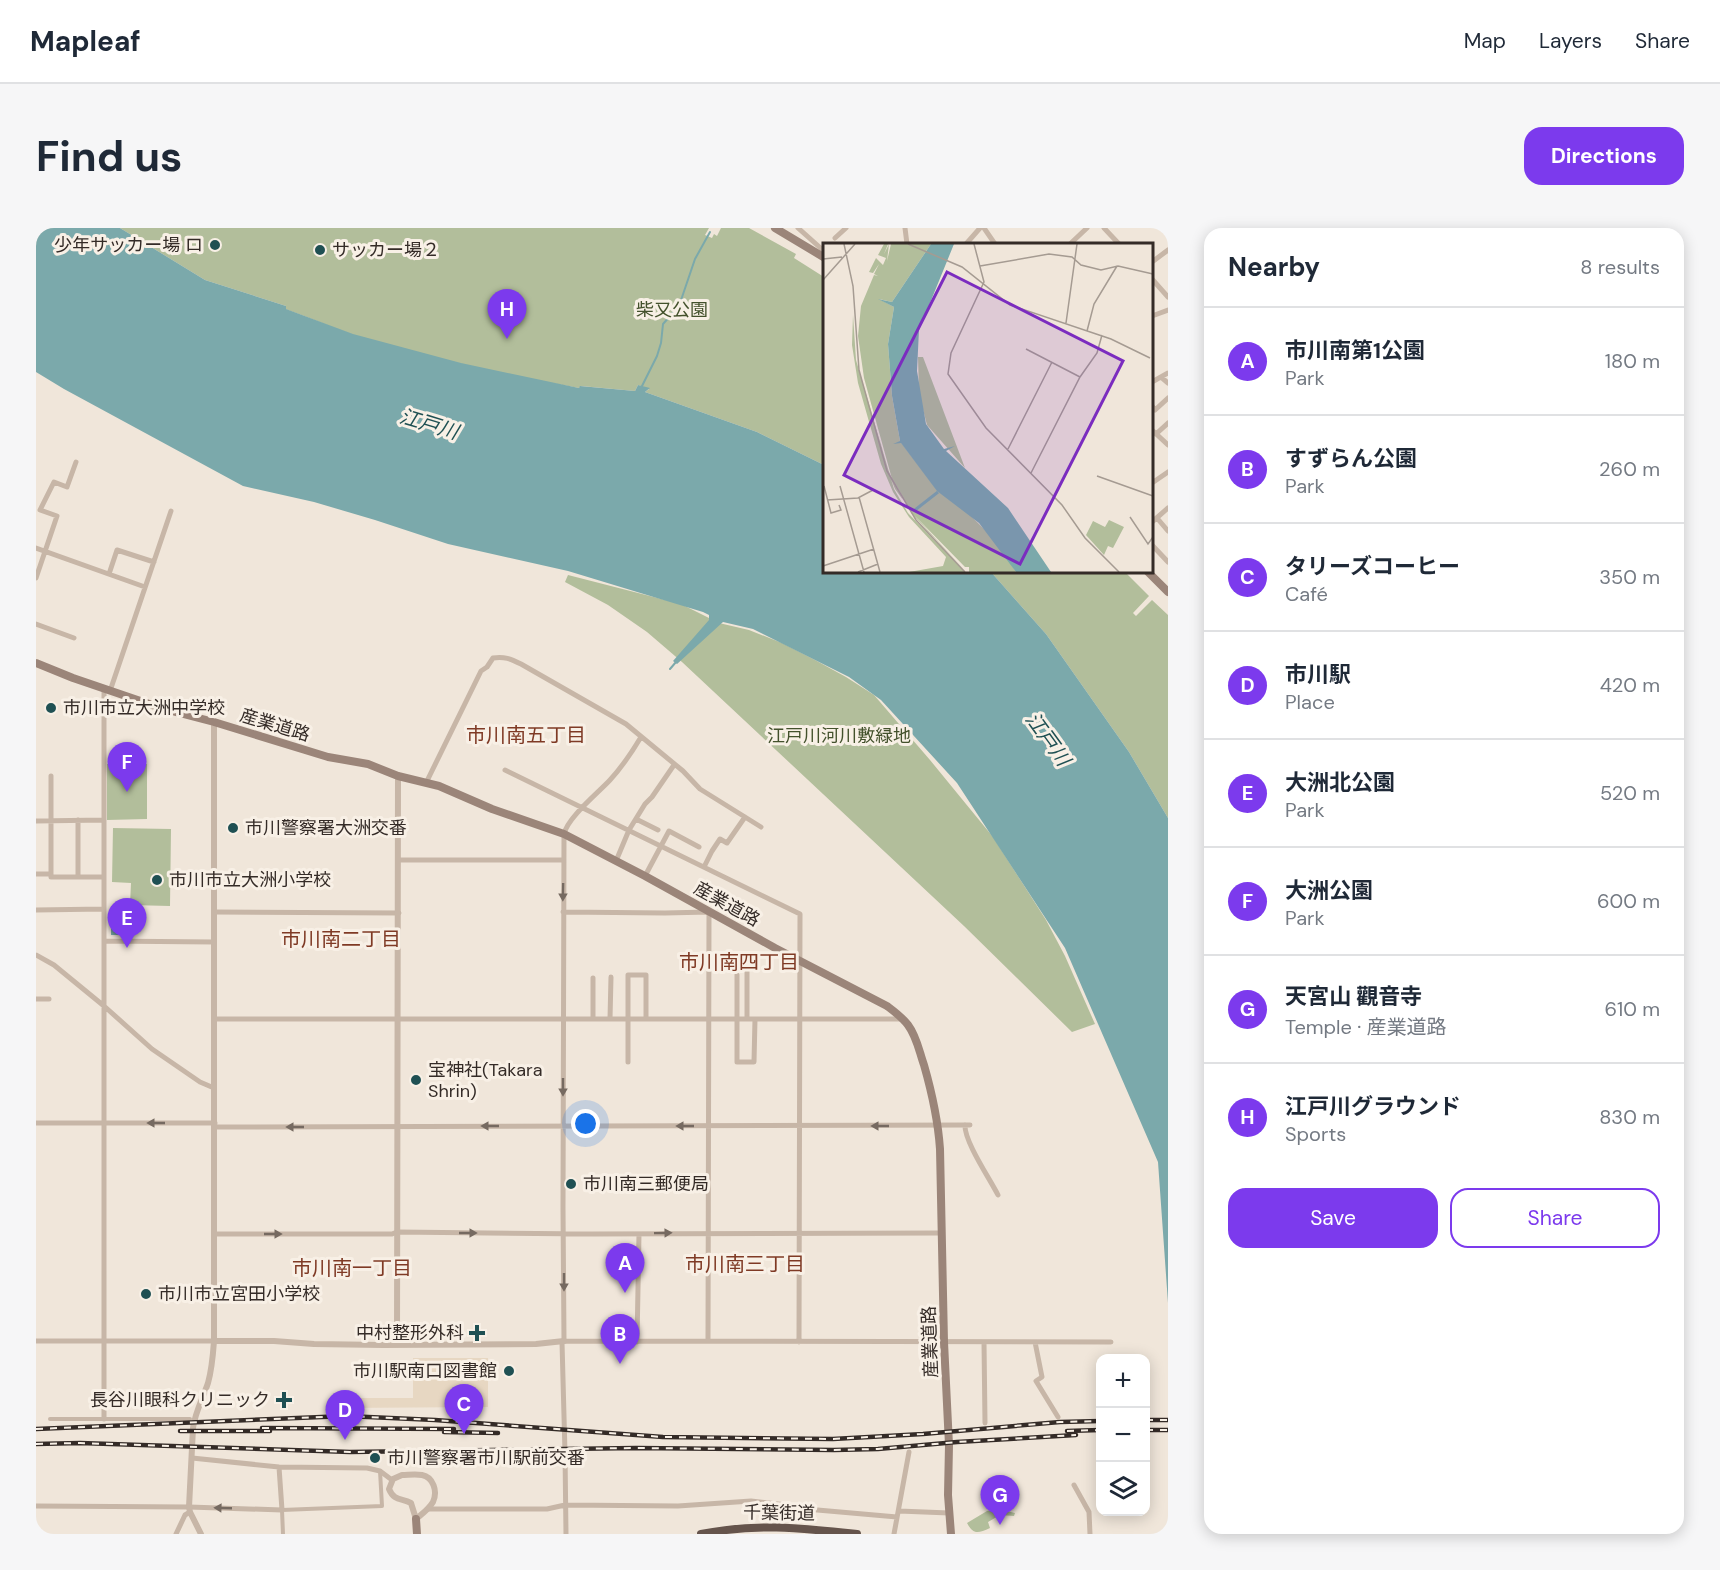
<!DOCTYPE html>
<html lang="en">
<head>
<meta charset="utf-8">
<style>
  body { margin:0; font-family:"DM Sans","Noto Sans JP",sans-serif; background:#f6f6f7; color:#1f2937 }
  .controls { position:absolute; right:18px; bottom:18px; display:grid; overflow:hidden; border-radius:12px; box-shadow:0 3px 15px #0003 }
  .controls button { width:54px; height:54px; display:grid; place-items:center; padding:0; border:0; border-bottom:2px solid #e0e1e3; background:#fff; color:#1f2937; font:30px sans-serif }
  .you { position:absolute; left:550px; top:896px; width:21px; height:21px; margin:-15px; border:4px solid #fff; border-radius:50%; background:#1a73e8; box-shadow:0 0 0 9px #1a73e833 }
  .badge { display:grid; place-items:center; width:39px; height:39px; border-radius:50%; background:#7c3aed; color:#fff; font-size:20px; font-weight:700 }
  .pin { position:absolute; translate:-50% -50px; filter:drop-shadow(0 2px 3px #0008) }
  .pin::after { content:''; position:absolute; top:32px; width:21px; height:18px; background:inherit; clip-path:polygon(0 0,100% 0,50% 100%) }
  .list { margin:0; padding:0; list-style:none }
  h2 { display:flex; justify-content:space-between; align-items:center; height:78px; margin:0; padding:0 24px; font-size:26px }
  h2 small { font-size:20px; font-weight:400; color:#747a83 }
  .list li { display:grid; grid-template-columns:39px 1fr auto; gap:18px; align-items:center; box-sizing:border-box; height:108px; padding:0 24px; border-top:2px solid #e0e1e3 }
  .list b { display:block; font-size:22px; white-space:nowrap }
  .list p { margin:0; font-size:20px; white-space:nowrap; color:#747a83 }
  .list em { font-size:20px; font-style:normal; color:#747a83 }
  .actions { display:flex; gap:12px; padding:18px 24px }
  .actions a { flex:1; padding:14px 0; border:2px solid #7c3aed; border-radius:18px; text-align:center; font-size:21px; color:#7c3aed }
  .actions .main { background:#7c3aed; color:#fff }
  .icon { flex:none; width:33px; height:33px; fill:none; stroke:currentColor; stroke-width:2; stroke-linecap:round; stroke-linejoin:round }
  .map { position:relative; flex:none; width:1132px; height:1306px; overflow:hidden; border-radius:18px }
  header { display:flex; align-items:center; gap:36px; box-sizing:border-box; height:84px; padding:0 30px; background:#fff; border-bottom:2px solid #e0e1e3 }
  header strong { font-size:28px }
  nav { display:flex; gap:33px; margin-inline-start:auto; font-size:21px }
  .intro { display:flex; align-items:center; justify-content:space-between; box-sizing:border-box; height:144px; padding:0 36px }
  h1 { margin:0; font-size:42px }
  .button { padding:15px 27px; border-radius:18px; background:#7c3aed; color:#fff; font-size:21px; font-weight:700 }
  main { display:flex; gap:36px; padding:0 36px }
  aside { flex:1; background:#fff; border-radius:18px; box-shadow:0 3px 15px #0003 }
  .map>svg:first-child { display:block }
</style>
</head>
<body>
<header>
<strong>Mapleaf</strong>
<nav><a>Map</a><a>Layers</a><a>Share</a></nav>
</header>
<div class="intro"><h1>Find us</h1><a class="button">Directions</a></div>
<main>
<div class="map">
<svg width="1132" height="1306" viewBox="0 0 1132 1306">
  <rect width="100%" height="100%" fill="#f0e6da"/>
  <path fill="#b2be9b" d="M84,0H673L669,7L676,10L678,6L681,8L685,0H713L760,26L758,30L788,49V237L721,204L609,164L613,161L602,157L599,163L545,158L543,160C468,147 391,129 318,107C295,99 272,89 249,81L250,78L169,52Z
    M955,344H1089L1113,368L1097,385L1100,388L1116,372L1132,387V590L1093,524L1010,406Z
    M532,347L645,376L683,395L713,402L746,415L779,432L810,449L838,467L894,532L957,609L1010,692L1029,728L1059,796L1036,804L928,698L646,434L611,404L572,377L529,354Z
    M71,536H111V591L71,592Z
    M77,600L135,601L134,678L94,677L95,655L76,654Z
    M962,1281L979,1285L978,1288L964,1287L952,1294L954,1300C941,1306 937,1306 931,1295L951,1283Z"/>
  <path fill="#e7d7c2" d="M377,1130H452V1179L305,1180V1170H377Z"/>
  <path fill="#7ba9ab" d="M0,0H84L169,52L250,78V81L317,106L425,135L543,160L544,158L599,163L602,157L614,160L609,164L721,204L788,237L789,344H955L1010,406L1093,524L1132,590V1075L1122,934L1029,720L921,555L845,472L813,449L717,401L687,394L641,436L637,433L673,392V387L667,384L532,343L412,316L339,292L278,274L207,258L28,161L0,144Z
    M75,678H92V707H75Z"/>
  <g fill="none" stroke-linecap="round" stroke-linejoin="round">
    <path stroke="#7ba9ab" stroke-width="2" d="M606,158L621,128L625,115L627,96L643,78L659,31L674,4
      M634,441L640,434"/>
    <path stroke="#c7b6a7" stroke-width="4" d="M14,1191H154
      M247,1306L246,1282L346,1278L344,1243"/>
    <path stroke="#c7b6a7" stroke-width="5" d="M762,0L789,24
      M869,0L871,16
      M948,0L959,16
      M1068,0L1083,16
      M799,10L810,0
      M930,16L944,0
      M1034,16L1051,0
      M1116,34L1132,22
      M1116,51L1132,69
      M1116,88L1132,82
      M1125,149L1132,155
      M1116,154L1132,145
      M1116,178L1119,182L1132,170
      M1116,202L1132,217
      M1120,206L1132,195
      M1116,255L1132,244
      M1121,290L1132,303
      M1116,294L1132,280
      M1116,317L1132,334
      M0,320L109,359
      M73,346L81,322L118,334
      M0,350L21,288L4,282L18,254L31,259L40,234
      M0,396L38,410
      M68,461V1191
      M74,463L135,283
      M605,509C596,524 586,539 574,552C562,565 532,589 528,606L527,980L528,1113L1075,1114
      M469,542L764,686L763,1114
      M15,548V649H68
      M390,555L445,443L451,439L457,430C468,428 475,431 485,436L590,496L647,543L664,561L725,599
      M600,591L622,602
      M42,592V649
      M0,593L68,592
      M363,632H527
      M580,633L593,602L609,576L616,569L638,537
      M668,639L676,623L684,611L691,615L709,589
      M0,646H15
      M609,648L633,603L663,619
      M0,682L68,681
      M178,684L363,685
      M527,684L629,685L673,684L672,1113
      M68,713L178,714
      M0,727L18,737L68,778L116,821L164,854L178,860
      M701,747V834H718L719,791
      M0,771H13
      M178,791H867
      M557,791V750
      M574,791L575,749
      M711,791V740
      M592,834V747H610V791
      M0,895H179
      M929,897C928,913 954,951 962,967
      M178,899L934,897
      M179,1006H356L361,1004L556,1006L906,1005
      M0,1113H178
      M526,1114L529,1225L530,1306
      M601,1114L603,1006
      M948,1114L949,1195
      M999,1114L1006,1149L1000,1153L1022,1189
      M156,1230L243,1239L331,1240L344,1243L356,1252
      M1038,1257L1053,1284L1054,1306
      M0,1278L153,1279L246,1282L243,1239
      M391,1281H511L529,1277L642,1278L715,1273L751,1277L770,1281L861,1289
      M863,1283L913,1285
      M140,1306L149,1287L154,1284
      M858,1306L873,1224"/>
    <path stroke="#c7b6a7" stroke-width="6" d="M178,1113H238L278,1116L347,1117L500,1116L528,1113
      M361,1117L362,548
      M366,1247C372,1247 379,1246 386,1247C397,1249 402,1263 397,1274C393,1281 386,1286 380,1291L375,1275C365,1270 358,1273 353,1261L357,1251Z
      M165,1306L154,1284L153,1279L157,1200C159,1184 167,1170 172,1155C176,1141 177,1127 178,1113V494"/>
    <path stroke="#9b8579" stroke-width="8" d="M739,0L789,30
      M1112,344L1132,364
      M0,435L37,450L128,481L178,494L292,529L332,536L362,548L403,558L456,581L528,606L609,648L739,720L851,778C859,784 866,789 872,797C881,809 883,823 888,837C896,865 902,892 904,921L908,1114L913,1217L912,1267L915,1306
      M380,1291L381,1306"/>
    <path stroke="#65544c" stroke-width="8" d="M665,1306C721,1295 764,1300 821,1306"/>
    <g stroke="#342b27" stroke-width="4.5">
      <path id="rail" d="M1110,1192H1132
        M226,1200L418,1201
        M0,1201L310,1188L399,1192L627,1209L797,1211L887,1206L1024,1194L1064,1193
        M1110,1202H1132
        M144,1203H234
        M1031,1203L1064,1202
        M408,1204L462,1205
        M0,1216L44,1215L314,1224L600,1220L798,1222L842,1221L921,1214L1040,1207"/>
    </g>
    <use href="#rail" stroke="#f8f0e6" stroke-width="2" stroke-dasharray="7" stroke-linecap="butt"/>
  </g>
  <defs><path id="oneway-solid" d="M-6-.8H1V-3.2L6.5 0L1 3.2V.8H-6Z" transform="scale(1.5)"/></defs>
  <g fill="#766a61">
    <use href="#oneway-solid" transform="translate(527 664) rotate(91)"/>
    <use href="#oneway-solid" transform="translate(527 859) rotate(90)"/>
    <use href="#oneway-solid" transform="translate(120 895) rotate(-180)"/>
    <use href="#oneway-solid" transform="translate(454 898) rotate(180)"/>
    <use href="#oneway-solid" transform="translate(649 898) rotate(-180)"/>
    <use href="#oneway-solid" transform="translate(844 898) rotate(180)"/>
    <use href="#oneway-solid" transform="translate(259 899) rotate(180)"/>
    <use href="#oneway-solid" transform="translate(432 1005)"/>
    <use href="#oneway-solid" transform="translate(627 1005) rotate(-1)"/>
    <use href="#oneway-solid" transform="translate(237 1006)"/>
    <use href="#oneway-solid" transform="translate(528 1054) rotate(90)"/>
    <use href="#oneway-solid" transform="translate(187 1280) rotate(-178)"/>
  </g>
  <g fill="#1f5053" stroke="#f8f0e6" stroke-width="2">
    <circle cx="179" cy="17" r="6"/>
    <circle cx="284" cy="22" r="6"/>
    <circle cx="15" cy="480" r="6"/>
    <circle cx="197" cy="600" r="6"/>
    <circle cx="121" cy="652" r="6"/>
    <circle cx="380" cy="852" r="6"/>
    <circle cx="535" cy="956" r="6"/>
    <circle cx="110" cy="1066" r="6"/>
    <path d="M438 1096h6v6h6v6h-6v6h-6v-6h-6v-6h6z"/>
    <circle cx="473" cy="1143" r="6"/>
    <path d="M245 1163h6v6h6v6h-6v6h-6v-6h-6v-6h6z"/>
    <circle cx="339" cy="1230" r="6"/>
  </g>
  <g text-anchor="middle" stroke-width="6" stroke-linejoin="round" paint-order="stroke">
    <g font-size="18" fill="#342b27" stroke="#f8f0e6" text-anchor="start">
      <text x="167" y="23" text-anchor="end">少年サッカー場 ロ</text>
      <text x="296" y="28">サッカー場２</text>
      <text x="27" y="486">市川市立大洲中学校</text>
      <text x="209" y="606">市川警察署大洲交番</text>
      <text x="133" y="658">市川市立大洲小学校</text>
      <text x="392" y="848">宝神社(Takara<tspan x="392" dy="21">Shrin)</tspan></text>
      <text x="547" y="962">市川南三郵便局</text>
      <text x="122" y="1072">市川市立宮田小学校</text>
      <text x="428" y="1111" text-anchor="end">中村整形外科</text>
      <text x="461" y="1149" text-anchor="end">市川駅南口図書館</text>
      <text x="234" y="1178" text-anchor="end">長谷川眼科クリニック</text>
      <text x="351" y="1236">市川警察署市川駅前交番</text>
    </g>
    <g font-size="18" fill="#43512c" stroke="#f8f0e6">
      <text x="636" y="88">柴又公園</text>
      <text x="803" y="514">江戸川河川敷緑地</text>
    </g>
    <g font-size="18" fill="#342b27" stroke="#f8f0e6">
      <text transform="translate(239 497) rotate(17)" y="6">産業道路</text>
      <text transform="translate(691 676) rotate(29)" y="6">産業道路</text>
      <text transform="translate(894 1114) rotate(-92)" y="6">産業道路</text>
      <text transform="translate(743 1285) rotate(1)" y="6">千葉街道</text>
    </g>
    <g font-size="20" font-style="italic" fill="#1f5053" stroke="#f8f0e6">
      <text transform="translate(393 196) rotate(17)" y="7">江戸川</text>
      <text transform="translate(1012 511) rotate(54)" y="7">江戸川</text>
    </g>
    <g font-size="20" fill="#7f3a25" stroke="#f8f0e6">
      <text x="490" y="514">市川南五丁目</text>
      <text x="305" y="718">市川南二丁目</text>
      <text x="703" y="741">市川南四丁目</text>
      <text x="709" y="1043">市川南三丁目</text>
      <text x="316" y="1047">市川南一丁目</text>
    </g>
  </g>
  <g transform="translate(787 15)">
    <rect width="330" height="330" fill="#f0e6da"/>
    <path d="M61,1H65L61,11L66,1L64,18L68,1H108L69,59L56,56L71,64L65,101L69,153L77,198L115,248L142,267L175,300L193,329H146V324H142L91,272L143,329L89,271L73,242L80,257L72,246L64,226L52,176L63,221L69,236L41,135L35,93L38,63L51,32L55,33L51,31L56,21L50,30L46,29L53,15L60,22L63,15L55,12ZM30,72L33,117L71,246L85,270L142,329H86L120,323L123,314L86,274L70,249L58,221L35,140L29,102ZM95,114H100L142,225L104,182L96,151ZM286,277L301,284L290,305L285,303L281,312L263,292L270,278L282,284Z" fill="#b2be9b"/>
    <path d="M108,1H131L96,87L94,128L103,181L121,206L132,203L123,208L185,265L228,329H193L156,280L114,248L78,200L70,201L77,198L69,153L65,101L71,64L55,56L69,59Z" fill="#7ba9ab"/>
    <path fill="none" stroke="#7ba9ab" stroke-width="3" d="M92,267L115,249"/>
    <path fill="none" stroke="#a59b92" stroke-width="1.5" d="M21,1L30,43L36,127L64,228L93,277L142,329M85,1L139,24L187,62L288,96L327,115M151,1L161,39L128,110L125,131L163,185L239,262L262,295L296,329M0,16L19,14M157,23L226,11L249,14L258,22L278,27L295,23L330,31M0,37L32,1M243,80L254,1M264,88L271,61L294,23M203,106L257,134M185,206L229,119M208,230L257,134L274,110L279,92M274,233L330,253M1,243L8,270L18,267L16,262M17,243L41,329M36,254L57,329M4,257L35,255L50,247M307,274L325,301L330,294M0,323L51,306M35,329L55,321"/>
    <path fill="#7b2cbf" fill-opacity="0.15" stroke="#7b2cbf" stroke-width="3" d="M124,29L300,118L197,321L21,232Z"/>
    <rect width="330" height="330" fill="none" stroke="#342b27" stroke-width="3"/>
  </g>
</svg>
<div class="controls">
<button>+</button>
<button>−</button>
<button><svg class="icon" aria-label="layers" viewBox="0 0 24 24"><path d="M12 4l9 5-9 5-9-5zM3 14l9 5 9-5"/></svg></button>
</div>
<div class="you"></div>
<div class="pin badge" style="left:589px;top:1065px">A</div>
<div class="pin badge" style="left:584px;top:1136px">B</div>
<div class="pin badge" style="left:428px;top:1206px">C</div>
<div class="pin badge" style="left:309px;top:1212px">D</div>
<div class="pin badge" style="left:91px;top:720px">E</div>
<div class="pin badge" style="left:91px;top:564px">F</div>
<div class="pin badge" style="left:964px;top:1297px">G</div>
<div class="pin badge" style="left:471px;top:111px">H</div>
</div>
<aside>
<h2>Nearby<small>8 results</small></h2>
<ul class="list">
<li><span class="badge">A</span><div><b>市川南第1公園</b><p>Park</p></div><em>180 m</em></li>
<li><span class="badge">B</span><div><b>すずらん公園</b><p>Park</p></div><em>260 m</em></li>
<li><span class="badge">C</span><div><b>タリーズコーヒー</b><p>Café</p></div><em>350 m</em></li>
<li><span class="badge">D</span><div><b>市川駅</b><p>Place</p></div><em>420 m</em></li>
<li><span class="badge">E</span><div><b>大洲北公園</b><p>Park</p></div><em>520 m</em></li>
<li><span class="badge">F</span><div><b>大洲公園</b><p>Park</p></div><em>600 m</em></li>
<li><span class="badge">G</span><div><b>天宮山 觀音寺</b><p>Temple · 産業道路</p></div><em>610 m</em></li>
<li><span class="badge">H</span><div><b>江戸川グラウンド</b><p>Sports</p></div><em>830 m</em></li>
</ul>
<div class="actions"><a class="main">Save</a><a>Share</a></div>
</aside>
</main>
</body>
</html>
